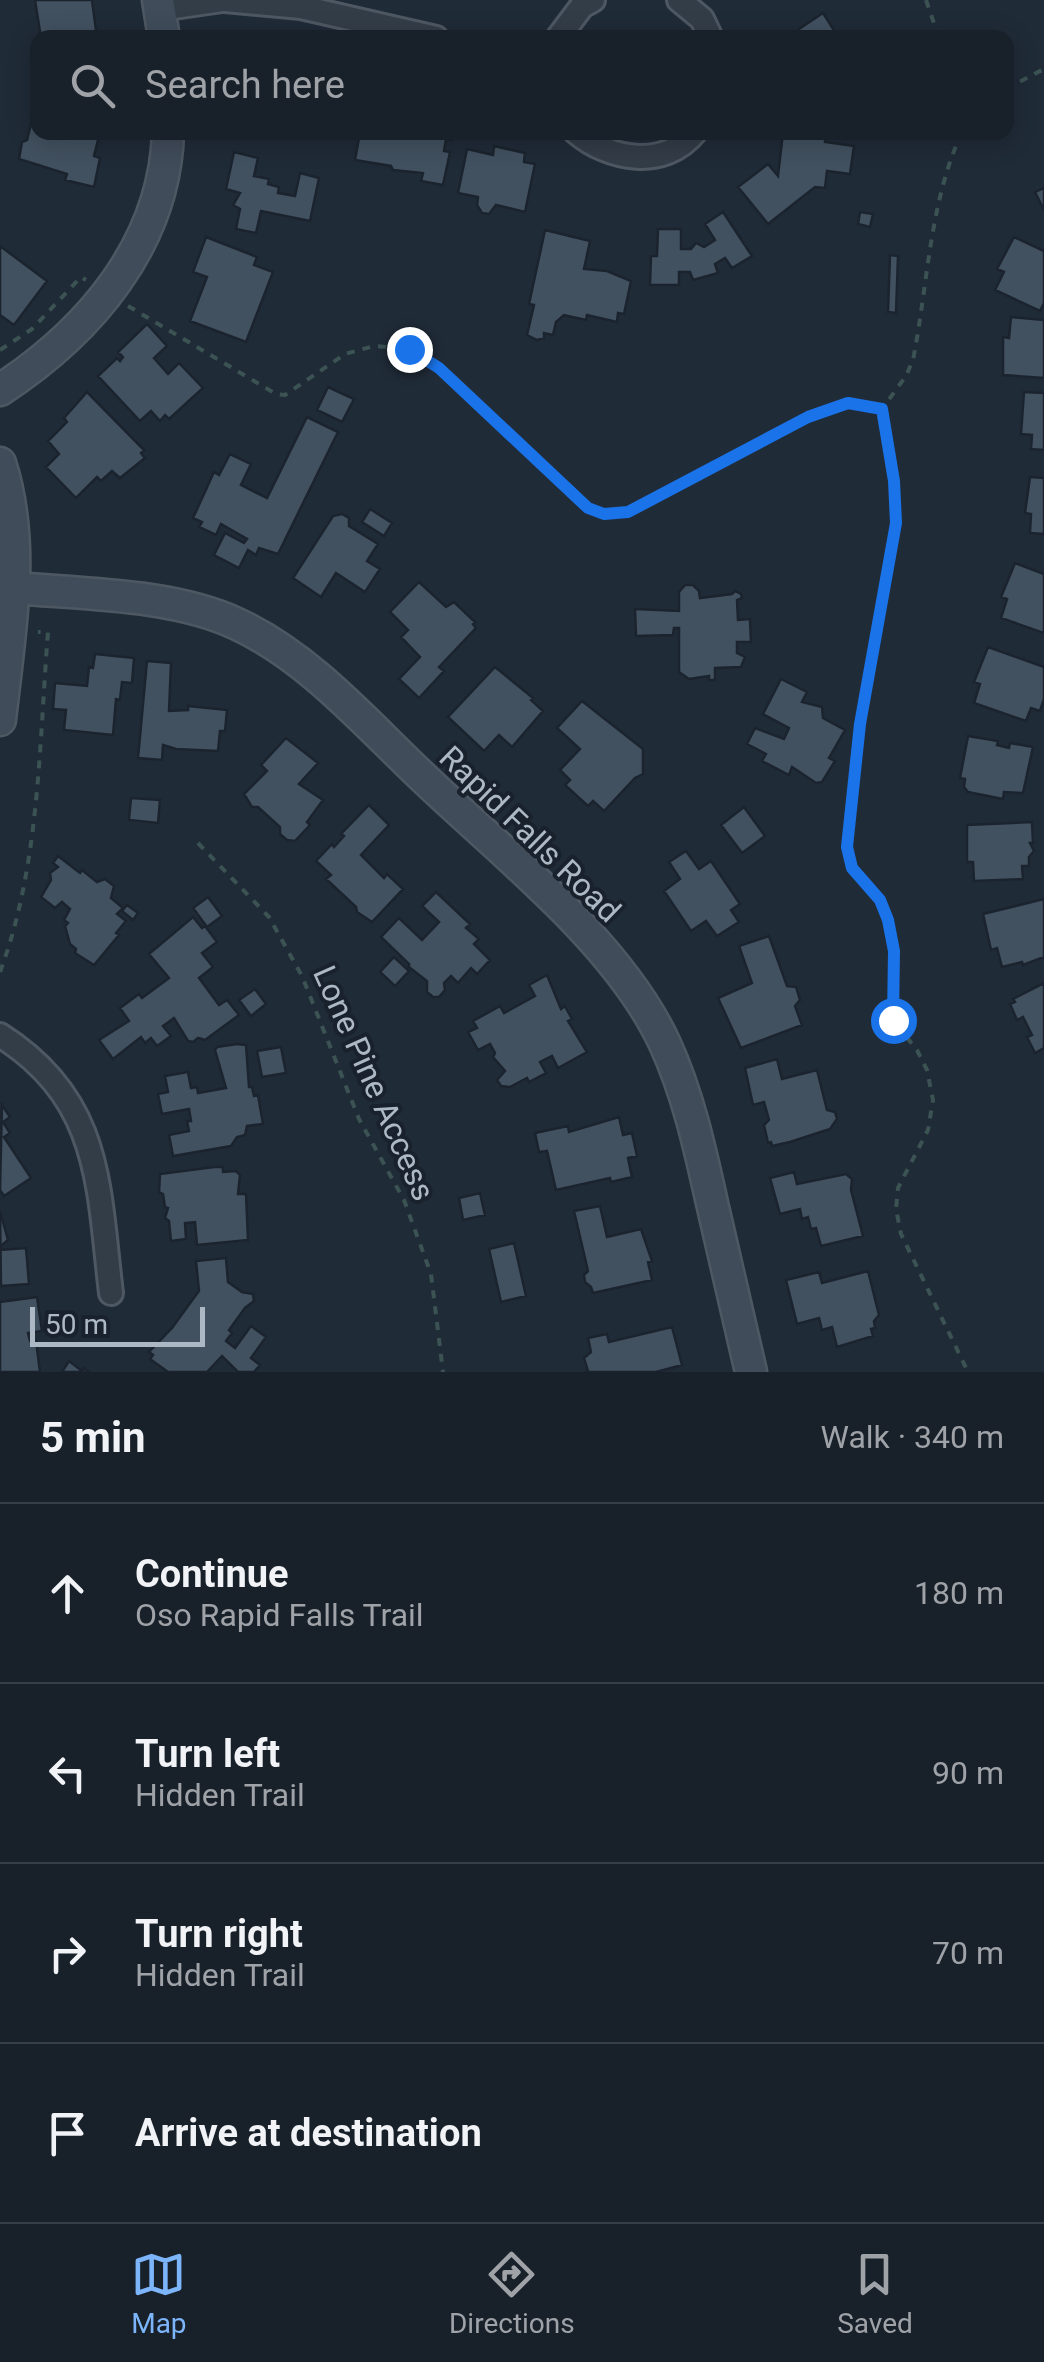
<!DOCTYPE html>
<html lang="en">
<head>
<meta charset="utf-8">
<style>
  body { margin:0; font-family:Roboto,sans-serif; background:#252d36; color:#f1f3f6 }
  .scale { position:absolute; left:30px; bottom:25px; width:175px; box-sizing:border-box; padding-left:10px; border:5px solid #adb8c5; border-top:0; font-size:28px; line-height:35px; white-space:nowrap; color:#adb8c5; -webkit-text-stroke:8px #19222c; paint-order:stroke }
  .stop { position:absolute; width:30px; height:30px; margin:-22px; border:8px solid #1a73e8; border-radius:50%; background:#fff }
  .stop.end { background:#1a73e8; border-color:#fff; box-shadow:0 2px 10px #0008 }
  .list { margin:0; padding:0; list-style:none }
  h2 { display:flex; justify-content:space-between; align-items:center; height:130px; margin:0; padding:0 40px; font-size:42px }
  h2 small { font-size:32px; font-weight:400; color:#9fa3a8 }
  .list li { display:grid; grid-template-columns:65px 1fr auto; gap:30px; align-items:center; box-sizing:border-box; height:180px; padding:0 40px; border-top:2px solid #363e47 }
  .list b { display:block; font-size:38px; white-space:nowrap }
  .list p { margin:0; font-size:32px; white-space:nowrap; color:#9fa3a8 }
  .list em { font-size:32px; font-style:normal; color:#9fa3a8 }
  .icon { flex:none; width:55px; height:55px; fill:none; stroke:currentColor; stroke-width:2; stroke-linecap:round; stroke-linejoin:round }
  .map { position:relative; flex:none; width:1044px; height:1372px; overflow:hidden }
  .search { position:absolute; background:#18202a; box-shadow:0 5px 25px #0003; left:30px; right:30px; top:30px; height:110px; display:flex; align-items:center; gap:25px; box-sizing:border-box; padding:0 35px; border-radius:20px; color:#9fa3a8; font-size:38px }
  .sheet { height:850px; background:#18202a }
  nav { display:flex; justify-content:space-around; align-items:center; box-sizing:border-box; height:140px; border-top:2px solid #363e47; background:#18202a; font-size:28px; color:#9fa3a8 }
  nav a { display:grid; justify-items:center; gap:5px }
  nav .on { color:#7db5fa }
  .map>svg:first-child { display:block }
</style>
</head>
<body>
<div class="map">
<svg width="1044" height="1372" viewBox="0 0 1044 1372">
  <rect width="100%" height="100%" fill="#202b38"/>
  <path fill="#425160" stroke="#1b242e" stroke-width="2.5" d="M35,0H92L97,38H41Z
    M823,13L839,38H804L799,29Z
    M38,95V132H100L94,156L100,158L94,187L65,180L67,174L19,159L22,142L27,140Z
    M239,132H279L278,138Z
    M360,132H454L452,140L446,139L444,151L450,152L443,185L421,181L423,173L393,170L391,166L355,160Z
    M783,132L825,134V142L854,146L850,174L827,171L825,188L815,187L768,224L738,187L768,164L778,176Z
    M494,146L525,153L524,162L535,164L525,212L496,205L489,214L482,213L477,205L478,197L458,193L467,149L493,155Z
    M234,152L258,158L254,176L269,179L268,184L279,187L278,193L295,196L300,173L319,178L310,221L261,211L256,233L236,229L240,209L233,205L240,193L226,189Z
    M1044,188V210L1035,192Z
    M723,212L752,256L732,268L725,258L715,264L718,273L693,280L690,272H679V285H650L651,256H657L658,229H681V249H691L696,243L704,247L715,240L705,224Z
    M860,212L873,214L870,227L858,224Z
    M545,230L590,241L584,269L607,271L631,281L624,314L618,313L617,322L587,315L586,320L564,315L556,322L553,335L544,333V338L537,340L527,335L534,305L529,304Z
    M206,237L257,257L254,265L273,272L246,342L190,321L207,277L193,272Z
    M1014,237L1044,251V303L1040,311L995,290L1004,272L997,269Z
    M0,246L47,281L14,325L0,315Z
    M890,255L898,256L896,313L888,312Z
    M1011,317L1044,320V378L1003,375V337L1009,338Z
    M147,324L167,346L154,358L168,374L179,363L203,388L169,419L165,415L160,421L151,411L140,421L98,376L117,358L120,361L123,357L118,352Z
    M328,387L354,399L342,422L317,410Z
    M87,392L144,450L141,453L145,458L120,478L112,471L101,481L97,477L76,498L46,467L59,454L48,441L67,422L64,418Z
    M1024,392L1044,393V450L1031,449L1032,435L1021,434Z
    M307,417L338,432L278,554L259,548L256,555L248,550L239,568L214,555L225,533L244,543L247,539L221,524L216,535L199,527L202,522L193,518L214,472L219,475L230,454L251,464L241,485L267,498Z
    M1030,477L1044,478V534L1030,533L1031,514L1025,513Z
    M370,509L392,523L384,536L362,522Z
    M342,514L349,518V526L378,544L367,561L380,569L365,592L336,573L321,597L293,578L333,516Z
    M1015,563L1044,574V633L1001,618L1007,599L1001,597Z
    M419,582L446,607L454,602L475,622L473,624L476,628L439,667L444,671L419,698L399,679L420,657L401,637L408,630L390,612Z
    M685,585H693L699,591L700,598L732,594L735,591L741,594L742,598L737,600L738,620L750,619L751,642H737V653L745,657L741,667L715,668V680H709V676L689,679L679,672V628H674L673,635L636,636L635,609L679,611V592Z
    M988,647L1044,667V699L1040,711L1031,708L1026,721L974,703L980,684L974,682Z
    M95,654L134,658L132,683L122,682L120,700L116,699L113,735L64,730L66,710L53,709L55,683L87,686L89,667L93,668Z
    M147,661L171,663L169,711L188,710V706L227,710L225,731H220L218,751L176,749L163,745L162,760L138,758Z
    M495,667L533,698L531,700L543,711L512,747L499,735L484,751L448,717Z
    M781,679L807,692L802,702L822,707L823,718L845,730L829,758L835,761L822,782L816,783L792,767L789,775L762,761L766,754L747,744L755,728L784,739L789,728L763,714Z
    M582,701L643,749V774L635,778L604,811L593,801L588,806L565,785L570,780L560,770L580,749L557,728Z
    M968,736L998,741L997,745L1009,748L1010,743L1033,747L1023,793L1004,792L1003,799L968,792L964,787L965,779L960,778Z
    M286,738L318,763L299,784L323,800L307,822L310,825L295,841L287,840L280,834V827L258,807H252L244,794L267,771L261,765Z
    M131,798L160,800L158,823L129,820Z
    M369,805L389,825L361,855L384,878L387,874L403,889L372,922L357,912L356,907L326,879L331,875L316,861L332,844L334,847L344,836L341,834Z
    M744,807L765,836L742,853L721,825Z
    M1032,822L1033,843H1030L1034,851L1029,857V866H1022L1023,879L974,881L973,862H967V825Z
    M686,851L699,869L711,861L740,904L731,910L739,922L717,936L706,921L691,931L664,891L680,879L669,862Z
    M58,856L80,873L82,870L97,882L105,879L114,886L111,898L123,908L117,914L126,921L116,933L119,935L94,965L75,953L76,949L70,944L65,926L68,923L64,920L70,909L62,902L55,908L41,897L51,880L50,873L58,867L53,863Z
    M436,892L470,924L466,928L479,939L474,944L490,960L477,974L471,968L458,983L451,976L444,983L445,990L439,997H433L427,992V981L409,967V964L381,937L399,918L422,940L439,922L422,906Z
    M208,897L222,916L207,927L193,908Z
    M1044,899V957L1023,965L1022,962L1002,967L997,948L991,950L983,914Z
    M127,905L138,913L133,920L122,911Z
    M193,917L202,928L205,926L217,942L202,953L213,967L199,978L219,1005L227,1000L239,1015L205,1040L198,1038L193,1042L188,1041L174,1018L163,1026L171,1036L157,1046L151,1038L145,1043L141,1037L113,1059L99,1040L129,1021L120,1008L139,994L142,998L169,978L149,954Z
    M769,936L787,986L796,987L800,1000L795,1006L802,1025L741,1048L718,998L752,983L739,946Z
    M394,957L409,971L395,986L380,972Z
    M547,975L561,1009L565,1006L572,1019L568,1021L587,1052L558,1068L552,1056L540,1062L546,1073L529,1082L527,1078L510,1087L501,1086L497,1080L505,1071L493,1057L495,1053L490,1044L478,1050L468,1032L477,1028L473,1021L500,1006L504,1013L535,996L529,985Z
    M1044,983V1048L1035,1053L1027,1037L1032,1035L1023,1017L1017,1020L1010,1004L1015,1002L1013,999Z
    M255,989L266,1004L251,1016L239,1000Z
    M237,1044L246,1045L249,1087H252L254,1096L258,1095L263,1124L247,1126L245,1135L237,1137L231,1146L173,1156L169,1135L189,1131L187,1121H191L189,1109L162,1114L158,1094L168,1092L165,1076L188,1072L191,1088L197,1087L198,1093L226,1088L215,1050L217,1047Z
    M281,1047L286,1073L262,1077L257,1051Z
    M777,1059L782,1079L817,1070L827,1110L835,1112L837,1119L830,1129L790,1142L772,1146L771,1142L768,1143L764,1125L769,1120L764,1102L753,1105L745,1068Z
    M2,1105L10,1117L3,1122L10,1133L4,1137L31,1178L4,1196L0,1190Z
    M619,1117L623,1135L632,1133L637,1156L628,1158L632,1177L611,1182L610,1178L556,1190L547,1151L539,1152L535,1133L568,1126L569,1132Z
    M214,1167H223V1172L236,1171L240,1175L238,1194H246L248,1240L197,1245L195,1222L185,1223L186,1239L171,1241L169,1221L165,1218L168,1208L165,1207L163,1194L159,1192L160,1174Z
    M794,1172L797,1184L846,1174L852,1179L851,1190L863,1236L821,1246L816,1228L811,1229L808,1217L802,1219L800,1209L780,1214L770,1178Z
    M480,1193L485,1215L463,1220L459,1198Z
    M600,1206L607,1237L641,1229L652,1261L648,1262L652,1280L593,1293L591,1287L585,1282L584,1275L588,1271L574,1211Z
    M0,1211L8,1240L1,1246V1250L26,1248L29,1284L1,1286Z
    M514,1243L526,1296L501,1302L489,1249Z
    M226,1258L228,1282L242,1292L253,1294L254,1301L245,1308L229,1330L232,1333L226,1341L235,1348L251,1326L266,1337L251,1358L260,1365L254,1372H238L222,1356L207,1372H168L150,1359L153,1355L149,1352L172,1328L199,1291L196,1261Z
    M868,1271L879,1315L874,1321L875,1328L871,1329L873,1336L837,1347L832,1327L822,1330L819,1318L797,1324L786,1280L819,1272L822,1283Z
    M37,1297L42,1331L28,1333L30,1341H36L40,1372H0V1302Z
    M672,1327L682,1365L656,1372H585L588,1371L584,1358L591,1352L588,1338L607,1334L609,1342Z
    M69,1361L82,1371L84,1368L89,1372H62Z"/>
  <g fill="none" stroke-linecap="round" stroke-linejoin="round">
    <g stroke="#4e5863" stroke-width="28">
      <path id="street" d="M225,0L301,7L436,38
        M679,0L702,19L711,38
        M160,9L222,0
        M558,38L582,6L593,0
        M576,132C609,160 664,170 695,132
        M0,1035C102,1100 98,1185 111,1293"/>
    </g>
    <g stroke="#4e5863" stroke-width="35">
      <path id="secondary" d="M158,0L164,38
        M0,390C89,332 165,244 168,132
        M0,463C27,546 9,635 0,720
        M14,588C83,594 174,594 237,624C311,658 369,727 428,782C507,857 619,944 665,1044C688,1094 700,1149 712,1203C725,1259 738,1316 751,1372"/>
    </g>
    <path stroke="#3c5353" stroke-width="4" stroke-dasharray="8 8" stroke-linecap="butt" d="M926,0L939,38
      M1006,89L1044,69
      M962,132C929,203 928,285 913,360L906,376L882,409L893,481L896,523L860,724L847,847L851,868L880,900L889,920L894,951L893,1020L917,1050L927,1070L933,1100L928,1130L898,1188L896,1209L901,1234L968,1372
      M128,306L276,394L285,395L345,354L374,346L409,349L439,368L588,508L604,514L628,512L808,417L848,403L882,409
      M0,350L32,329L81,277L86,280
      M198,843L269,917L302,976L359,1119L404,1200L431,1274L443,1372
      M0,972C40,865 39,745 48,632H38"/>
    <use href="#street" stroke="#333d48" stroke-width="22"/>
    <use href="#secondary" stroke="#414c5b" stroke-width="30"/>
  </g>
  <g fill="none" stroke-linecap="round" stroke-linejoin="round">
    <path stroke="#1a73e8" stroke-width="12" d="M409,349L439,368L588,508L604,514L628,512L808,417L848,403L882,409L894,481L896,523L860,724L847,847L852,868L880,900L888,920L894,951L893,1020"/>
  </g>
  <g text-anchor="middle" stroke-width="8" stroke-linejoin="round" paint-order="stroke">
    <g font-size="32" fill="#adb8c5" stroke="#19222c">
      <text transform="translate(530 834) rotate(44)" y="11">Rapid Falls Road</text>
      <text transform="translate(374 1083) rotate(66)" y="11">Lone Pine Access</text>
    </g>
  </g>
</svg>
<div class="scale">50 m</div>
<div class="stop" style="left:893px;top:1020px"></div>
<div class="stop end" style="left:409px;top:349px"></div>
<div class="search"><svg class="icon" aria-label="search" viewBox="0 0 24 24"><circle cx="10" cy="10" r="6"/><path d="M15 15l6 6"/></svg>Search here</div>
</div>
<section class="sheet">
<h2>5 min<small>Walk · 340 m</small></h2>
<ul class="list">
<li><svg class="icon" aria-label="ahead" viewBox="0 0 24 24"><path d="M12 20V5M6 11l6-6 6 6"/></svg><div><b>Continue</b><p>Oso Rapid Falls Trail</p></div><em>180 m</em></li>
<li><svg class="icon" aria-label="left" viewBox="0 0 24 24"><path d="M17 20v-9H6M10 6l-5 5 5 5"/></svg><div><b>Turn left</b><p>Hidden Trail</p></div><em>90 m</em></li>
<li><svg class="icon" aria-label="right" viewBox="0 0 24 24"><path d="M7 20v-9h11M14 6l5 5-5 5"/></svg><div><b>Turn right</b><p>Hidden Trail</p></div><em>70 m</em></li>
<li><svg class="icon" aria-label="arrive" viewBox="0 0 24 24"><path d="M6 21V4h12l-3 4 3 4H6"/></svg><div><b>Arrive at destination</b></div></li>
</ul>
</section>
<nav>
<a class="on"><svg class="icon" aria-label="map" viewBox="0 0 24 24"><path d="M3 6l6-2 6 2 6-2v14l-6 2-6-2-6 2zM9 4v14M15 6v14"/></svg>Map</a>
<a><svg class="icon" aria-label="directions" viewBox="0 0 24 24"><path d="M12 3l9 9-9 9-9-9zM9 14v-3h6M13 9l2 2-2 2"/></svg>Directions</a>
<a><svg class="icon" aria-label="saved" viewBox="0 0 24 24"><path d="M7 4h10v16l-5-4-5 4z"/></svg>Saved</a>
</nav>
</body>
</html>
